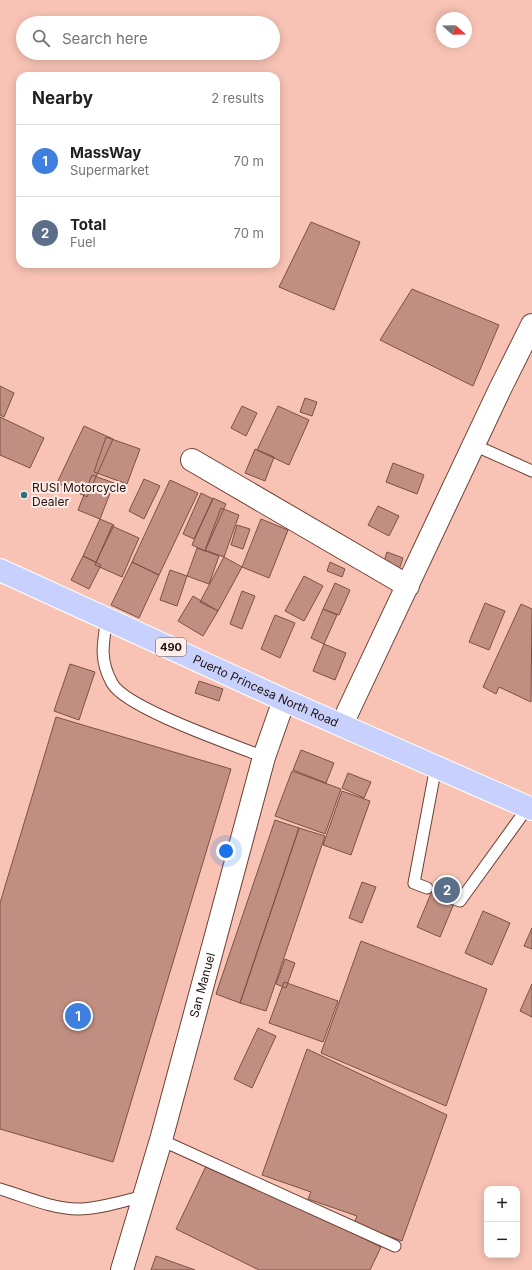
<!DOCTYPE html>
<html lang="en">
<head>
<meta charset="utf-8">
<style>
  body { margin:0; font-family:Inter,sans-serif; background:#f6f6f6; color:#202124 }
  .controls { position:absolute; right:12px; bottom:12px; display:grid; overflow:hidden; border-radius:8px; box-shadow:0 2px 10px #0003 }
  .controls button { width:36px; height:36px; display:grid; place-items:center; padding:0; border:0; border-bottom:1px solid #e0e0e0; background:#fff; color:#202124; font:20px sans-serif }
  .compass { position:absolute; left:436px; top:12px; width:36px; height:36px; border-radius:50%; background:#fff; box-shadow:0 2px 10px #0003; rotate:110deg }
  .you { position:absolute; left:226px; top:851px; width:14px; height:14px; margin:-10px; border:3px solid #fff; border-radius:50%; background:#1a73e8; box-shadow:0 0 0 6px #1a73e833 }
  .badge { display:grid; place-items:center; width:26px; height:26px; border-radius:50%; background:#0f766e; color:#fff; font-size:13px; font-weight:700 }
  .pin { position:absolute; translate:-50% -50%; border:2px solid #fff; box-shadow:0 1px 4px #0006 }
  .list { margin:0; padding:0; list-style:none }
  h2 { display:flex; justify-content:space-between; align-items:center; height:52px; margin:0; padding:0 16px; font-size:17px }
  h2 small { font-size:13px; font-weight:400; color:#757577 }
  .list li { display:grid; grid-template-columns:26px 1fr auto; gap:12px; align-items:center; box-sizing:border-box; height:72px; padding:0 16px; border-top:1px solid #e0e0e0 }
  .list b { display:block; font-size:15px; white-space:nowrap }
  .list p { margin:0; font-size:13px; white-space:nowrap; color:#757577 }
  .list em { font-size:13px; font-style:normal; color:#757577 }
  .icon { flex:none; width:22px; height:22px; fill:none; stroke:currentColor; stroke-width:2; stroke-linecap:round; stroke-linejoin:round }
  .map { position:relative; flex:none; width:532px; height:1270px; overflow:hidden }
  .search { position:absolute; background:#fff; box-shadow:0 2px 10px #0003; left:16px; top:16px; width:264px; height:44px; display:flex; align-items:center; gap:10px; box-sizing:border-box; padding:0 14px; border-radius:22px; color:#757577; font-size:15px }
  .panel { position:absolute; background:#fff; box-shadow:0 2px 10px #0003; left:16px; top:72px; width:264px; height:196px; border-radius:12px }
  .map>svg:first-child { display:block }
</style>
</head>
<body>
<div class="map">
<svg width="532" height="1270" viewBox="0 0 532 1270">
  <rect width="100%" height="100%" fill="#f8c3b5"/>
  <path fill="#c18f82" stroke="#7d5044" d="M311,222L360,242L334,310L279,287Z
    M412,289L499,325L473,386L380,340Z
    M0,386L14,393L4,417L0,415Z
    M305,398L317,402L312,416L300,412Z
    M242,406L257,413L246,436L231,428Z
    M278,406L309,420L289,465L257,450Z
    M0,417L44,438L30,468L0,455Z
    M84,426L113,439L87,497L57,483Z
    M106,437L140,449L127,484L94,472Z
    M255,449L274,457L265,481L245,473Z
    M393,463L424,475L417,494L386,482Z
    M92,475L114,483L100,519L78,510Z
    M144,479L160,486L144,519L129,511Z
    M170,480L198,493L159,575L132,562Z
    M201,493L213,499L194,539L183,534Z
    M213,498L226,504L205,551L192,545Z
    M378,506L399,516L389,536L368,525Z
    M221,508L239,515L224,557L205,550Z
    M100,519L114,525L96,562L83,556Z
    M261,519L288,530L269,578L242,567Z
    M237,525L250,529L243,549L231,545Z
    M112,526L139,538L122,577L95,565Z
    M197,548L219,556L209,584L187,576Z
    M387,552L403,558L398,573L382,567Z
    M83,556L101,565L89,589L71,580Z
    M224,557L242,567L218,611L200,602Z
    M132,562L159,575L139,618L111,605Z
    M330,562L345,569L342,577L327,571Z
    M170,570L187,576L177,606L160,600Z
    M304,576L323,586L304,621L285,611Z
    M335,583L350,590L339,615L323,609Z
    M242,591L255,596L242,629L230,624Z
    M193,596L218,611L203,636L178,621Z
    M485,603L505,611L489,650L469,642Z
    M521,604L532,609L531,702L499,687L496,694L483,687Z
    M323,609L337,615L324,644L311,638Z
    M275,615L295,623L280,658L261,649Z
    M324,644L346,653L335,680L313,671Z
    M70,664L95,672L79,720L54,711Z
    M199,681L223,689L219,701L195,693Z
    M56,717L231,769L113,1162L0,1129V903Z
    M301,750L334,763L326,783L293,770Z
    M292,771L341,789L325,834L275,816Z
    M348,773L371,782L364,798L342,788Z
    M342,791L370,801L351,855L323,845Z
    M275,820L299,828L240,1003L216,994Z
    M299,828L325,836L266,1011L240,1003Z
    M437,879L460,889L440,937L417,927Z
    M362,882L376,887L362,923L349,918Z
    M483,911L510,923L492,965L465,953Z
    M532,928V949L524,946Z
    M361,941L487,989L446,1106L321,1053Z
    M285,959L295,963L286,988L276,984Z
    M284,982L338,1001L323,1042L269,1023Z
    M532,984V1017L520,1011Z
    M258,1028L276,1036L252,1088L234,1079Z
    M307,1049L447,1115L402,1241L354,1224L357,1216L308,1199L311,1192L262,1175Z
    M208,1162L381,1247L370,1270H259L176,1229Z
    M156,1256L195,1270H151Z"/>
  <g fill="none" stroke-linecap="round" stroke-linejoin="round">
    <g stroke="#6c4136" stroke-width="13">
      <path id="service" d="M474,445L532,471
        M107,618C103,643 99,660 112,683C125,708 234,745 264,757
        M427,888L414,883L436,766
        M452,898L460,901L528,807
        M161,1140L395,1246
        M0,1189C24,1196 52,1209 78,1209C100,1209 123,1201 144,1196"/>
    </g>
    <g stroke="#6c4136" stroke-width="24">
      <g id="minor">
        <path d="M192,460L408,586"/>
        <path id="s1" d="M122,1270L161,1140L264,757L284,700"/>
      </g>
    </g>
    <g stroke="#6c4136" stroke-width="24">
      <path id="tertiary" d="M342,724L500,389L532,325"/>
    </g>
    <g stroke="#fff" stroke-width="24">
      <g id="primary">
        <path id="s2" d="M0,570L284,700L532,809"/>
      </g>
    </g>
    <use href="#service" stroke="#fff" stroke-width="11"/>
    <use href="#minor" stroke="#fff" stroke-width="22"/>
    <use href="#tertiary" stroke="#fff" stroke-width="22"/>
    <use href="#primary" stroke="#c8d1fd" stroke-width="22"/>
  </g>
  <circle fill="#2b707f" stroke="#ffeee9" stroke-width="1.5" cx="24" cy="495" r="4"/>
  <g text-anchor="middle" stroke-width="4" stroke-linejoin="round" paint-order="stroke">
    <rect fill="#ffeee9" stroke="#64524e" stroke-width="1" x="156" y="638" width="30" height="18" rx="3"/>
    <g font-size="11" font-weight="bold" fill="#210f0b">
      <text x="171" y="651">490</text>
    </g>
    <g font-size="12" fill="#210f0b" stroke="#ffeee9" text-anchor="start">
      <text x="32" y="492">RUSI Motorcycle<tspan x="32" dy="14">Dealer</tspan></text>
    </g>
    <g font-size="12" fill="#210f0b" stroke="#ffeee9">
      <text dy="4" stroke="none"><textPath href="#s2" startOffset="292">Puerto Princesa North Road</textPath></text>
      <text dy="4" stroke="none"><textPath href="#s1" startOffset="296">San Manuel</textPath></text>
    </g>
  </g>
</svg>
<div class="controls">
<button>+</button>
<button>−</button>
</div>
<svg class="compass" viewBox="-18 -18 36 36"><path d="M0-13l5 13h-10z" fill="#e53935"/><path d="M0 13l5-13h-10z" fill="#757577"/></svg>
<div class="you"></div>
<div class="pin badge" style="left:78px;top:1016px;background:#3f7fe0">1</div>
<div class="pin badge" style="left:447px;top:890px;background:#5c6f8a">2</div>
<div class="search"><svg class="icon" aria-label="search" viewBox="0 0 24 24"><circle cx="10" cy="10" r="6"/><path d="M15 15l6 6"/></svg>Search here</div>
<section class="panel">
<h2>Nearby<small>2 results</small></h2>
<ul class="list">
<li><span class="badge" style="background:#3f7fe0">1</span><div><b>MassWay</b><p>Supermarket</p></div><em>70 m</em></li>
<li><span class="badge" style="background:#5c6f8a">2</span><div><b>Total</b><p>Fuel</p></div><em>70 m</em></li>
</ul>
</section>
</div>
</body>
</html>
